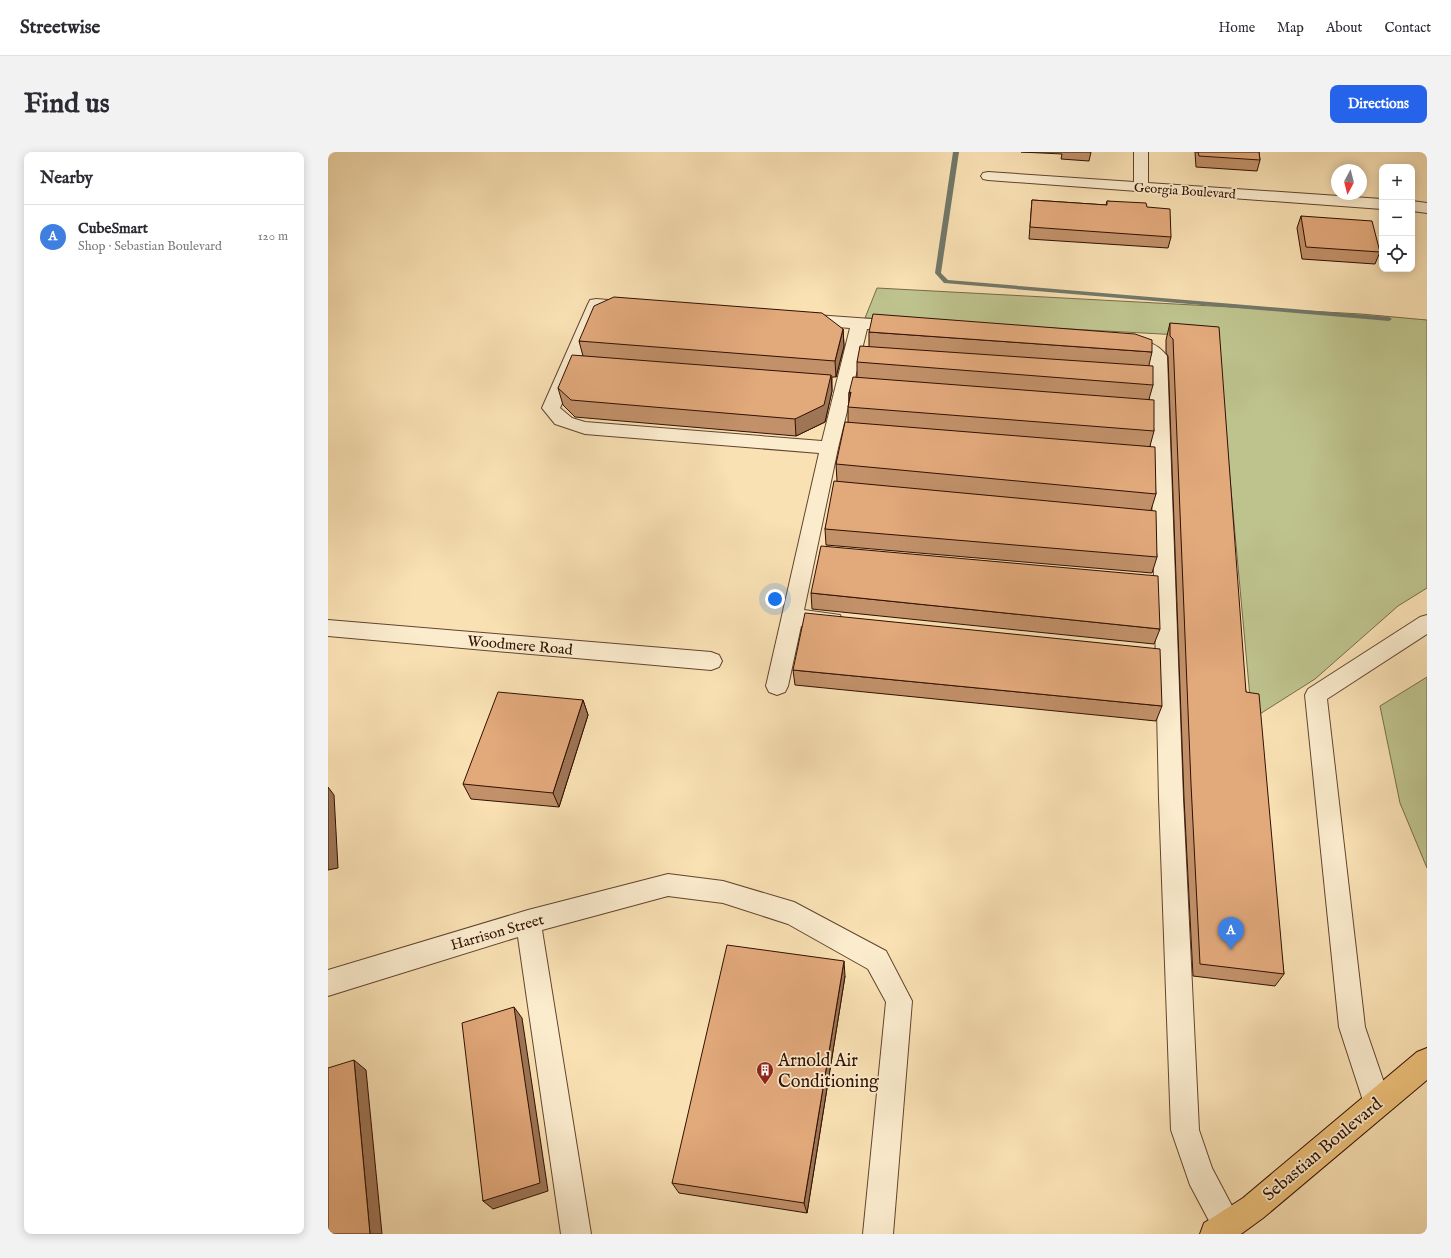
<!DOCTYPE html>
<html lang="en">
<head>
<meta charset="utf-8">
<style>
  body { margin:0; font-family:"IM FELL English",serif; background:#f2f2f3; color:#2b2b33 }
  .controls { position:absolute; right:12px; top:12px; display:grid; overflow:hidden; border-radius:8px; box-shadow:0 2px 10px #0003 }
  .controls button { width:36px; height:36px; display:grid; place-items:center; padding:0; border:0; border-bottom:1px solid #e1e1e2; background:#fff; color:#2b2b33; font:20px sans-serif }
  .compass { position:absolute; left:1003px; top:12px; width:36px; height:36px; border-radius:50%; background:#fff; box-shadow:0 2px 10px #0003; rotate:187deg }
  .you { position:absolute; left:447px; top:447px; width:14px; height:14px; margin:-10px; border:3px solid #fff; border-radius:50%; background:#1a73e8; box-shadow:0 0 0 6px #1a73e833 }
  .badge { display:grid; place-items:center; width:26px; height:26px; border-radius:50%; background:#2563eb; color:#fff; font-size:13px; font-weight:700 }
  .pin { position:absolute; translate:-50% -33px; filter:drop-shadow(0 1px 2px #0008) }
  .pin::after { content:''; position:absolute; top:21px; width:14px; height:12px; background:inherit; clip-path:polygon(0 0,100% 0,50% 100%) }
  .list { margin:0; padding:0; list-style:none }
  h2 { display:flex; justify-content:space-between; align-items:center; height:52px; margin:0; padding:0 16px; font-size:17px }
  h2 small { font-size:13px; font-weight:400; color:#7c7c81 }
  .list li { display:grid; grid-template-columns:26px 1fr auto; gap:12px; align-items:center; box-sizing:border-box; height:64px; padding:0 16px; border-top:1px solid #e1e1e2 }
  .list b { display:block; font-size:15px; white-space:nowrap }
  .list p { margin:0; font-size:13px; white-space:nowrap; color:#7c7c81 }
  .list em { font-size:13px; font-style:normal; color:#7c7c81 }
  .icon { flex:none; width:22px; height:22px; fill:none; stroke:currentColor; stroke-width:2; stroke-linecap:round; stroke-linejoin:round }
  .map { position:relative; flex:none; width:1099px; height:1082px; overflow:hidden; border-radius:8px }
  header { display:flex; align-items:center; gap:24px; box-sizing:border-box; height:56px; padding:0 20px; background:#fff; border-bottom:1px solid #e1e1e2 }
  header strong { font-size:19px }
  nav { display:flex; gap:22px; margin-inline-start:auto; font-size:14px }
  .intro { display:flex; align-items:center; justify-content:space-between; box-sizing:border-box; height:96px; padding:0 24px }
  h1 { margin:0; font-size:28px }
  .button { padding:10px 18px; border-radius:8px; background:#2563eb; color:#fff; font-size:14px; font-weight:700 }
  main { display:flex; gap:24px; padding:0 24px }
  aside { flex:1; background:#fff; border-radius:8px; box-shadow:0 2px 10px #0003 }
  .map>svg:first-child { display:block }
</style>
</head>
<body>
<header>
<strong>Streetwise</strong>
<nav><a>Home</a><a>Map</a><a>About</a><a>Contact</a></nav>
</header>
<div class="intro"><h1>Find us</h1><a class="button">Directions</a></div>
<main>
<aside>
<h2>Nearby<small></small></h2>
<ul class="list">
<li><span class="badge" style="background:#3f7fe0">A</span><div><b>CubeSmart</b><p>Shop · Sebastian Boulevard</p></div><em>120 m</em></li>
</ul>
</aside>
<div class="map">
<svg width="1099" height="1082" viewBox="0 0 1099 1082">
  <rect width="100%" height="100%" fill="#f9e1b4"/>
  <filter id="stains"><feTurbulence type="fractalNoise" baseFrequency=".005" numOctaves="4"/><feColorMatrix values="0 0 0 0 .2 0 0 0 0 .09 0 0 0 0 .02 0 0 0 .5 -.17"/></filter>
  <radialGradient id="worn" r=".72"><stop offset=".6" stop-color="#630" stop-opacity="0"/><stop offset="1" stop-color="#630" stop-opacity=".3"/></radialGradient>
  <path fill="#bec38d" stroke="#776a48" d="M549,136L1033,162L1099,168V436L1070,454L987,527L924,567L889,185L537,166Z
    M1099,525V716L1072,651L1052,554Z"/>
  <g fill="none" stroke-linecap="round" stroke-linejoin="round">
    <path fill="#727869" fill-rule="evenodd" d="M625,0H631L613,121L620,128L1061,165L1064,167L1061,169L616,131L607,121Z"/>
    <g stroke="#62442e" stroke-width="2">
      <path id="minor" d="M806,0H820V31L1054,47V57L660,28L655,27L653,24L655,21L660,20L806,30Z
        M1084,49L1099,51V61L1084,59Z
        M268,147L306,150L308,154L306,158L300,159L274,157L232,256L244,266L257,270L494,289L522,176L474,172L468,171L466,167L468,163L474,162L571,169L577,170L579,174L577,178L571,179L539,177L510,296L476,458L512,463L515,469L512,475L505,477L473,474L460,534L457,540L449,543L441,540L438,534L491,301L257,282L227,272L214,256L260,152L262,148Z
        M795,185C812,187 828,189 839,204L855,646L871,978L884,1016L914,1073L910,1082H888L862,1033L843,978L831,646L821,205L810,197L789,194L787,190L789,186Z
        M1099,463V482L999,547L1037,875L1063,951L1059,961L1049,965L1039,961L1011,875L977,543L980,537L1092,465Z
        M0,468L383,500L391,503L394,509L391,515L383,518L0,484Z
        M340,722L395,729L466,750L558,799L584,849L565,1082H535L558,850L540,817L460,772L395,751L340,744L214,778L263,1082H233L190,785L0,844V818L200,758Z"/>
    </g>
    <g stroke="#301002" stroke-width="2">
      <path id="major" d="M1099,896V928L935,1066L913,1082H872L876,1071L915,1046L1089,900Z"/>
    </g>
    <use href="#minor" fill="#fbecce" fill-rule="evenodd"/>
    <use href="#major" fill="#ecc07a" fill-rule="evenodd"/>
  </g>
  <path fill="#c2916a" stroke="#301002" d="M693,0H763L761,9L733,7L734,2Z
    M867,0H931L932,8L929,19L868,15Z
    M704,48L778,53L779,49L819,55L843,85L840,96L701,87Z
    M973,64L1052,100L1047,112L974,107L969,76Z
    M842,171L918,540L956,822L947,834L865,824L856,646L840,204L838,201V188Z
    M515,177L516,194L508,225H504V239L497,270L468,284L247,265L235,253L230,236L255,204L251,189Z
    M541,180L824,200L821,213L825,233L821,247L826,279L822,294L828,342L823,358L829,405L824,421L498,393L497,377L509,329L508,312L520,270V255L521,250V241L529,225V210L541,194Z
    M483,441L832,477L826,492L484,457Z
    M465,518L834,554L828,569L467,533Z
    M255,548L260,563L231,655L143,647L135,632Z
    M517,824L479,1061L351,1041L344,1031Z"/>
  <path fill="#9e7656" stroke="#301002" d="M515,177L516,194L508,225L507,209Z
    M503,223L504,239L497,270L468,284L467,267Z
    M523,240L521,255V241Z
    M255,548L260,563L231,655L225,641Z
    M0,635L6,643L10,716L0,718Z
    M516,809L517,824L479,1061L476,1051Z
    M186,855L194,866L220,1039L165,1057L155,1049Z
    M26,908L38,918L54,1082H42Z"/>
  <path fill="#e2a97b" stroke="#301002" d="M870,0H931L932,8L871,4Z
    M704,48L779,53V49L818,51L819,55L842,57L843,85L702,75Z
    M973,64L1044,69L1052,100L978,95Z
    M286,145L494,161L515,177L507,209L251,189L266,154Z
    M545,162L807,182L824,188V200L541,180Z
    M842,171L891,175L918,540L931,542L956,822L872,812L863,632L845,187L842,184Z
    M532,194L825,214V233L529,210Z
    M244,203L503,223L496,253L467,267L243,248L230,236Z
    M525,225L826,248V279L520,255L523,240L521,241Z
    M517,270L827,295L828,342L508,312Z
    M506,329L828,359L829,405L497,377Z
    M493,394L830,424L832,477L483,441Z
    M477,461L832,497L834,554L465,518Z
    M170,540L255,548L225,641L135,632Z
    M399,793L516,809L476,1051L344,1031Z
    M186,855L212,1031L155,1049L134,871Z
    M26,908L42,1082H0V916Z"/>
  <defs>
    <g id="building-pin" transform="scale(0.9)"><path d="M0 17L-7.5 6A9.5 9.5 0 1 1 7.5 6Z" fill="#8f2418" stroke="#fbecce"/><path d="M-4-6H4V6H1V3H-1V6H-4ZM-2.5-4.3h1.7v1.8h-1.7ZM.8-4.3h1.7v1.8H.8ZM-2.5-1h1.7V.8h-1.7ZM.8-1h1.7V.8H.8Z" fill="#fff"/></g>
  </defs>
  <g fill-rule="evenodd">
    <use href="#building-pin" x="437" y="918"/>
  </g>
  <g text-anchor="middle" stroke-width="3.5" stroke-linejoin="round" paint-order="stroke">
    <g font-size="13" fill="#301002" stroke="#fbecce">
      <text transform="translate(857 38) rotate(4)" y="5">Georgia Boulevard</text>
    </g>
    <g font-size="15" fill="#301002" stroke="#fbecce">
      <text transform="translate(192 493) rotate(5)" y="5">Woodmere Road</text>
      <text transform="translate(169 780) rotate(-16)" y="5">Harrison Street</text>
    </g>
    <g font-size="18" fill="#301002" stroke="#fbecce" text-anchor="start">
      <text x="450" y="914">Arnold Air<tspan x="450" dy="21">Conditioning</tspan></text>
    </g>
    <g font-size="18" fill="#301002" stroke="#fbecce">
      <text transform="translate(994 997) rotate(-40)" y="6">Sebastian Boulevard</text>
    </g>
  </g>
  <rect width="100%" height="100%" filter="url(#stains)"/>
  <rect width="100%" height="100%" fill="url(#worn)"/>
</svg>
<div class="controls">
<button>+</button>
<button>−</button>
<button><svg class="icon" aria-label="locate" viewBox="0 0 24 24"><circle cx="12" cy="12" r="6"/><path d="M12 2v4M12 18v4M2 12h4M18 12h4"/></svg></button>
</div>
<svg class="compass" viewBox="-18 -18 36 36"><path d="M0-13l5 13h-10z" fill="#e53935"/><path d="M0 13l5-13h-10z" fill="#7c7c81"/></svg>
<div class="you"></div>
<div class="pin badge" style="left:903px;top:798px;background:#3f7fe0">A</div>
</div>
</main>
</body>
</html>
